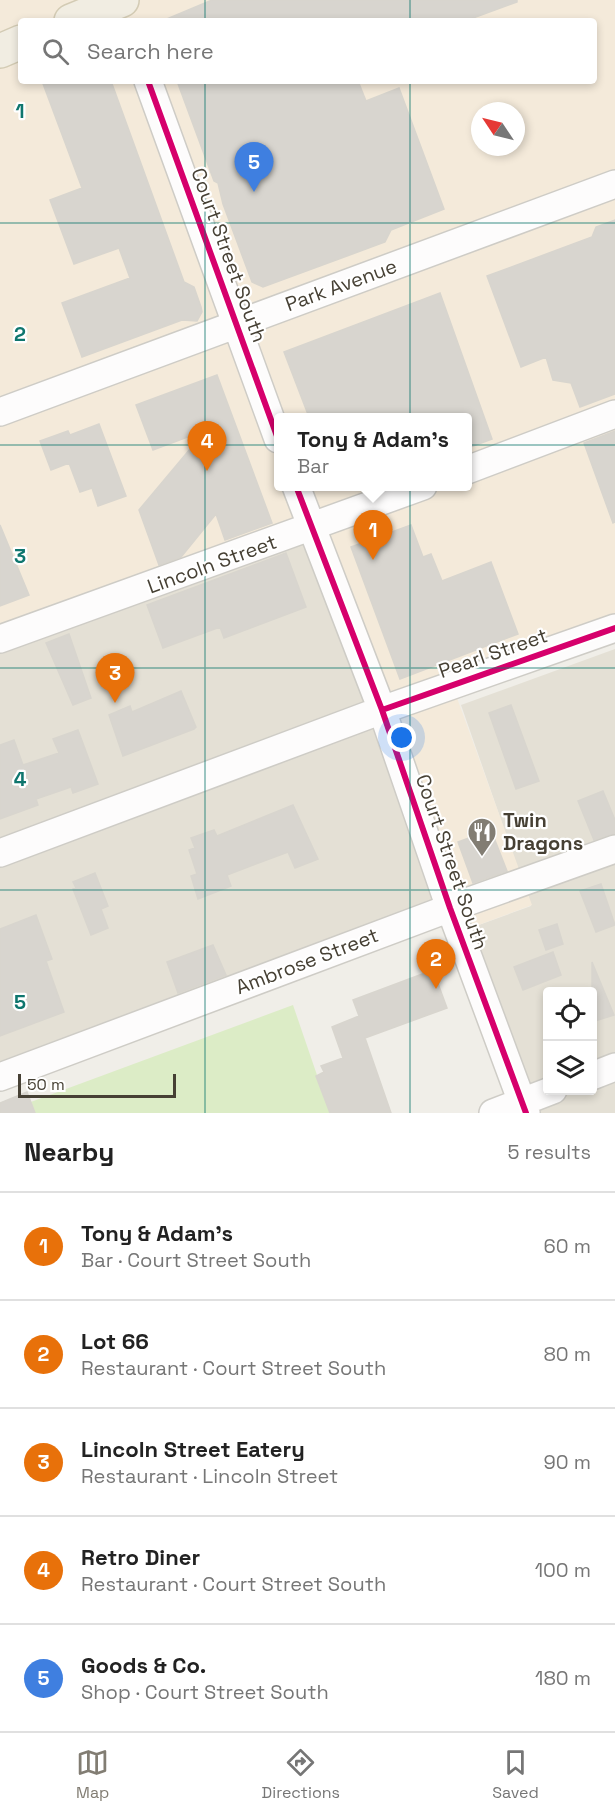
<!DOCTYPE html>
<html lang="en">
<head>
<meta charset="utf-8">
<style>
  body { margin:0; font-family:"Space Grotesk",sans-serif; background:#f6f6f6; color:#222 }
  .controls { position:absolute; right:18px; bottom:18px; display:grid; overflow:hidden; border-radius:6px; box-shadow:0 3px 9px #0003 }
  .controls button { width:54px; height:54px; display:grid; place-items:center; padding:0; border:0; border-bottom:2px solid #e0e0e0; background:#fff; color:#222; font:30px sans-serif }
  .compass { position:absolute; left:471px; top:102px; width:54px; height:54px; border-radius:50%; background:#fff; box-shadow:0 3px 9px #0003; rotate:305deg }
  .scale { position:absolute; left:18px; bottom:15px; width:158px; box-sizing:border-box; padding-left:6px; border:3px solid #464034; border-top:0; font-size:16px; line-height:21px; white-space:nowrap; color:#464034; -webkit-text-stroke:4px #fff; paint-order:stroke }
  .you { position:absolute; left:402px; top:738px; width:21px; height:21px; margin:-15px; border:4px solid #fff; border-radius:50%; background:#1a73e8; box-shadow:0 0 0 9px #1a73e833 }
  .badge { display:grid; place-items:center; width:39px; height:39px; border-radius:50%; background:#827d73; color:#fff; font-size:20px; font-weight:700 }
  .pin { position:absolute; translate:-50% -50px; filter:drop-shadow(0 2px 3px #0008) }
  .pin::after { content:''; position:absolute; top:32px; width:21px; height:18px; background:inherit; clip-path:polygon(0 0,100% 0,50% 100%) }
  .popup { position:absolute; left:274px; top:413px; width:198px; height:78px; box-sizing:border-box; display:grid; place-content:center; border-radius:6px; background:#fff; filter:drop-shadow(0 2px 4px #0005); font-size:20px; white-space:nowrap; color:#767676 }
  .popup b { font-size:22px; color:#222 }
  .popup::after { content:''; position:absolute; left:50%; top:100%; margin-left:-12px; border:12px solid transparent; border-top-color:#fff }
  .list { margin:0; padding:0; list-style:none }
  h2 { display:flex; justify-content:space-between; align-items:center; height:78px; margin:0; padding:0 24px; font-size:26px }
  h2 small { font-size:20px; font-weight:400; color:#767676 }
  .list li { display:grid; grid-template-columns:39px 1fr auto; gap:18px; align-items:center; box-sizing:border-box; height:108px; padding:0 24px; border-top:2px solid #e0e0e0 }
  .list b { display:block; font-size:22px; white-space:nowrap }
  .list p { margin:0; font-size:20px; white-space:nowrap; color:#767676 }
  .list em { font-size:20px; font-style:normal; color:#767676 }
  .icon { flex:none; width:33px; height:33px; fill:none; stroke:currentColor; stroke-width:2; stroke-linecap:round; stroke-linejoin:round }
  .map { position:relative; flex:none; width:615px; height:1113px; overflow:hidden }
  .search { position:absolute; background:#fff; box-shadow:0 3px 9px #0003; left:18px; right:18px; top:18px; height:66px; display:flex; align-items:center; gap:15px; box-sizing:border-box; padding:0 21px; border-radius:6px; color:#767676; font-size:22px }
  .sheet { height:618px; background:#fff }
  nav { display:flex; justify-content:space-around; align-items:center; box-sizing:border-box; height:84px; border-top:2px solid #e0e0e0; background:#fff; font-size:16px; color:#767676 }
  nav a { display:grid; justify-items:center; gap:3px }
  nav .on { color:#827d73 }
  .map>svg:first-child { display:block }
</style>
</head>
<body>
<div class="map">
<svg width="615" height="1113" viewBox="0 0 615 1113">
  <rect width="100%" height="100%" fill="#f0eee8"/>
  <path fill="#e4e0d5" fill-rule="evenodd" d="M321,513L454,898L0,1070V629Z
    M615,649V1113H537L465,930L531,906L461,705ZM548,992H592V1090H548Z"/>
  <path fill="#f4eada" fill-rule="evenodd" d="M0,0H615V626L448,673L532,905L465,930L321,513L0,630ZM21,21H594V81H21ZM480,111H516V147H480ZM278,418H467V486H278Z"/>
  <path fill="#dcecc6" d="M293,1005L330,1113H1Z"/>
  <path fill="#d8d5cf" stroke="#d8d5ce" stroke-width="1.5" d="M212,0H517V2L465,21H162Z
    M42,81H111L184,282L194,287L201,307L202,312L197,321L182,320L82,357L62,303L130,278L119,248L74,264L50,200L82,188Z
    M177,81H358L366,101L399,88L444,209L391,230L385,242L263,287L252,282L223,204L218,183L214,181Z
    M615,220V394L580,407L571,383L553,380L546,357L521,367L487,276L592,237L596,227Z
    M440,293L492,439L468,448V417H309L284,352Z
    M217,375L272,523L225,540L216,514L181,557L159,565L139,510L206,430L153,450L136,405Z
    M99,424L126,496L98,506L92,488L80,492L69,463L51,470L40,441L68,431L70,435Z
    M615,431V522L613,523L584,443Z
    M0,525L29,595L0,606Z
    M411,525L423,557L431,554L442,581L491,562L518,634L400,679L351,547Z
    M286,553L306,607L224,638L220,627L163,648L147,605Z
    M69,634L91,698L73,705L46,643Z
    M181,691L196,727L194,729L123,756L109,715L130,706L132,712Z
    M511,705L539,781L516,789L489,713Z
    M78,730L98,784L73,793L71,787L36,799L38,805L0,819V745L14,740L23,765L59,753L53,739Z
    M603,791L615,820V834L594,840L578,801Z
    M293,805L318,859L295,868L288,852L227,875L231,886L198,899L191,876L197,874L189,850L195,848L191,838L214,830L217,836Z
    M491,830L507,871L473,883L458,842Z
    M95,873L108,906L101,909L108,928L91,935L73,889L76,888L73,882Z
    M601,884L615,925L596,932L580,891Z
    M36,915L52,959L46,961L64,1012L0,1036V929Z
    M557,924L563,944L546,950L539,930Z
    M213,945L226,975L178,993L167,962Z
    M553,952L561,975L523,990L514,967Z
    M592,962L614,1015L592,1022Z
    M433,970L447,1008L365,1038L391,1113H330L316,1076L324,1072L321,1066L343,1058L332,1027L359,1016L353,1000Z
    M27,1092L35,1113H0V1103Z"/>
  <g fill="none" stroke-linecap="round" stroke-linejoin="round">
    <g stroke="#ceccc6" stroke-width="30">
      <path id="minor" d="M148,81L278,439
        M0,412L615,184
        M467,470L615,414
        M296,486L382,710L450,908L526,1113
        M0,639L423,486
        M0,853L382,710L615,628
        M592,1076L615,1067
        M0,1077L450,908L615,849
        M493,1113L553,1090"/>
    </g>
    <g stroke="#d3cbb4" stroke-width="36">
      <path id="major" d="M71,21L122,0
        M0,51L21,42"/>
    </g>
    <use href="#minor" stroke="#fdfcfc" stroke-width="27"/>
    <use href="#major" stroke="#f1ede2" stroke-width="33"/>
    <g stroke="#fff" stroke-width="10">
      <path id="cycleway" d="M148,81L278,439
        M296,486L382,710L450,908L526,1113
        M382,710L615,628"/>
    </g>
    <use href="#cycleway" stroke="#d6006c" stroke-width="6"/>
  </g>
  <path fill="none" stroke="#0f766e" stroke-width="1.5" stroke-opacity="0.55" d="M205,0V21M410,0V21M205,81V1113M410,81V1113M0,223H615M0,445H615M0,668H615M0,890H615"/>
  <defs>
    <g id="restaurant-pin" transform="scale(1.5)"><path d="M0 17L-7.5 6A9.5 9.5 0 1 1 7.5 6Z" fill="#827d73" stroke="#fff"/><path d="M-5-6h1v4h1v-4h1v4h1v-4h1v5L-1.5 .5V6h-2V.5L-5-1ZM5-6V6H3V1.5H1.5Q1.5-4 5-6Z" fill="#fff"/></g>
  </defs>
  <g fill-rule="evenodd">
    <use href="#restaurant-pin" x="482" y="832"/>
  </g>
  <g text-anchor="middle" stroke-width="4.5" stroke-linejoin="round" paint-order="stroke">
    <g font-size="20" fill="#464034" stroke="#fff">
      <text transform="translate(229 255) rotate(70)" y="7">Court Street South</text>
      <text transform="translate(341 285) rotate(-20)" y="7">Park Avenue</text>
      <text transform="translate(212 564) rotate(-20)" y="7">Lincoln Street</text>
      <text transform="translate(493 653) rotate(-19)" y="7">Pearl Street</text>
      <text transform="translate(452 862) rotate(71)" y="7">Court Street South</text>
      <text transform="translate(307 961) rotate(-21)" y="7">Ambrose Street</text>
    </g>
    <g font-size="20" font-weight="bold" fill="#464034" stroke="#fff" text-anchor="start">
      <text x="503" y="827">Twin<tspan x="503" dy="23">Dragons</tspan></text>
    </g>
  </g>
  <g font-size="20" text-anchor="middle" font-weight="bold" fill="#0f766e" stroke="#fff" stroke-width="4.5" stroke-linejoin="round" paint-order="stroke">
    <text x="20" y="118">1</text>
    <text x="20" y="341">2</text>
    <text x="20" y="563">3</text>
    <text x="20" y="786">4</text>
    <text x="20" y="1009">5</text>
  </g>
</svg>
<div class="controls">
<button><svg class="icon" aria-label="locate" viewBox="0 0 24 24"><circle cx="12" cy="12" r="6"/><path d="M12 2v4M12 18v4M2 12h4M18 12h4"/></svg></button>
<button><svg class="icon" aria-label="layers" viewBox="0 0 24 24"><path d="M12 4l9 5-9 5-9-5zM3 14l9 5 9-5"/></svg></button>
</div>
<svg class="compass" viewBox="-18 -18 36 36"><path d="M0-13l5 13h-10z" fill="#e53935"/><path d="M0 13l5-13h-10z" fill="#767676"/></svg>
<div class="scale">50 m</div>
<div class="you"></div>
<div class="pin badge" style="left:373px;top:560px;background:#e8710a">1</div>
<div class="popup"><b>Tony &amp; Adam's</b>Bar</div>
<div class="pin badge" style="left:436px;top:989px;background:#e8710a">2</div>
<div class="pin badge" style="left:115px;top:703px;background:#e8710a">3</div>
<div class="pin badge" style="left:207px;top:471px;background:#e8710a">4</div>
<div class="pin badge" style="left:254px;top:192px;background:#3f7fe0">5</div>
<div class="search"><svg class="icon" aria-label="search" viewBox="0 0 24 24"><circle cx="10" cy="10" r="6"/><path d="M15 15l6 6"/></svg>Search here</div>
</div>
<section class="sheet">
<h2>Nearby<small>5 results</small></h2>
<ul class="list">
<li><span class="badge" style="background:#e8710a">1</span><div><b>Tony &amp; Adam's</b><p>Bar · Court Street South</p></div><em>60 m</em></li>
<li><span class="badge" style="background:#e8710a">2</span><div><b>Lot 66</b><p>Restaurant · Court Street South</p></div><em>80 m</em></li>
<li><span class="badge" style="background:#e8710a">3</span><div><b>Lincoln Street Eatery</b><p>Restaurant · Lincoln Street</p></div><em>90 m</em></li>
<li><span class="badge" style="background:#e8710a">4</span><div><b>Retro Diner</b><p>Restaurant · Court Street South</p></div><em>100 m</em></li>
<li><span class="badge" style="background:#3f7fe0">5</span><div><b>Goods &amp; Co.</b><p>Shop · Court Street South</p></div><em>180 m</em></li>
</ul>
</section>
<nav>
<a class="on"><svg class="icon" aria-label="map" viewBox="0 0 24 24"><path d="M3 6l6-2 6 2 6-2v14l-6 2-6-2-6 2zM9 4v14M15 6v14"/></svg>Map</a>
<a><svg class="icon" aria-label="directions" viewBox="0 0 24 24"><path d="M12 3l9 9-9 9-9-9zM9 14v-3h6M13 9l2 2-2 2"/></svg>Directions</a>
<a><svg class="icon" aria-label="saved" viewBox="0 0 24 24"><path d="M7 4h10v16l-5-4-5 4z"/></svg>Saved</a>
</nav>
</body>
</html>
